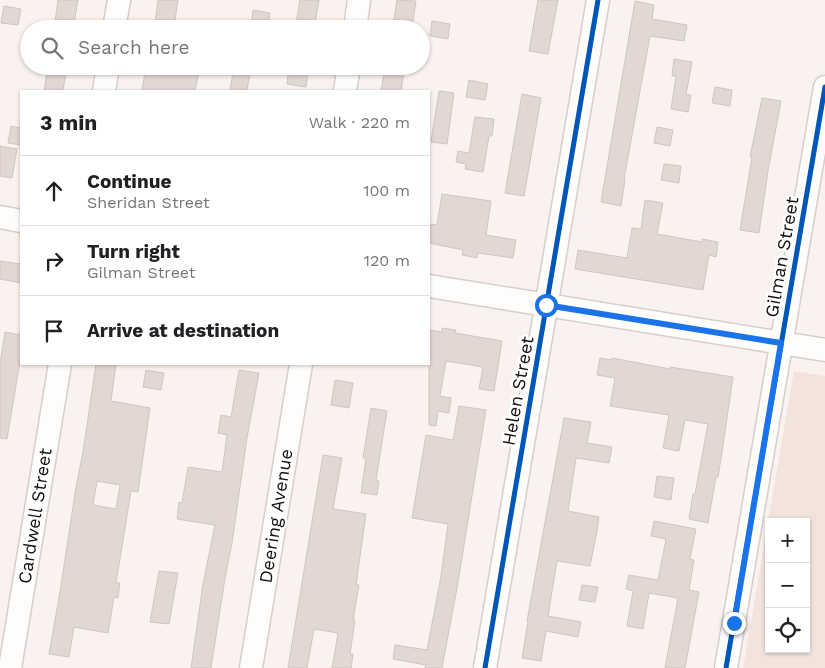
<!DOCTYPE html>
<html lang="en">
<head>
<meta charset="utf-8">
<style>
  body { margin:0; font-family:"Work Sans",sans-serif; background:#f6f6f6; color:#202124 }
  .controls { position:absolute; right:15px; bottom:15px; display:grid; overflow:hidden; border-radius:0px; box-shadow:0 1px 4px #0004 }
  .controls button { width:45px; height:45px; display:grid; place-items:center; padding:0; border:0; border-bottom:1px solid #e0e0e0; background:#fff; color:#202124; font:25px sans-serif }
  .stop { position:absolute; width:15px; height:15px; margin:-11px; border:4px solid #1a73e8; border-radius:50%; background:#fff }
  .stop.end { background:#1a73e8; border-color:#fff; box-shadow:0 1px 5px #0008 }
  .list { margin:0; padding:0; list-style:none }
  h2 { display:flex; justify-content:space-between; align-items:center; height:65px; margin:0; padding:0 20px; font-size:21px }
  h2 small { font-size:16px; font-weight:400; color:#757577 }
  .list li { display:grid; grid-template-columns:32px 1fr auto; gap:15px; align-items:center; box-sizing:border-box; height:70px; padding:0 20px; border-top:1px solid #e0e0e0 }
  .list b { display:block; font-size:19px; white-space:nowrap }
  .list p { margin:0; font-size:16px; white-space:nowrap; color:#757577 }
  .list em { font-size:16px; font-style:normal; color:#757577 }
  .icon { flex:none; width:28px; height:28px; fill:none; stroke:currentColor; stroke-width:2; stroke-linecap:round; stroke-linejoin:round }
  .map { position:relative; flex:none; width:825px; height:668px; overflow:hidden }
  .search { position:absolute; background:#fff; box-shadow:0 1px 4px #0004; left:20px; top:20px; width:410px; height:55px; display:flex; align-items:center; gap:12px; box-sizing:border-box; padding:0 18px; border-radius:28px; color:#757577; font-size:19px }
  .panel { position:absolute; background:#fff; box-shadow:0 1px 4px #0004; left:20px; top:90px; width:410px; height:275px; border-radius:0px }
  .map>svg:first-child { display:block }
</style>
</head>
<body>
<div class="map">
<svg width="825" height="668" viewBox="0 0 825 668">
  <rect width="100%" height="100%" fill="#faf2ee"/>
  <path fill="#f2e3dc" fill-rule="evenodd" d="M794,371L825,376V668H743ZM769,522H806V649H769Z"/>
  <path fill="#e2d7d2" stroke="#cdc7c3" fill-rule="evenodd" d="M58,0H78L73,29H54Z
    M158,0H178L174,26L155,23Z
    M300,0H319L314,29H295Z
    M397,0L416,1L412,28L393,25Z
    M538,0H558L548,54L529,51Z
    M635,1L654,5L652,19L687,25L684,41L650,36L624,179L625,180L621,206L601,202Z
    M4,6L21,9L18,25L1,23Z
    M253,10L270,13L268,29L251,26Z
    M432,21L450,24L448,39L430,36Z
    M674,59L692,62L686,95H691L688,112L671,109L676,76H672Z
    M48,66H67L63,91H44Z
    M146,66L184,71L185,66H200L195,91H142Z
    M234,66H251L247,91H230Z
    M289,66H309L306,87L287,84Z
    M385,67L404,71L401,91H381Z
    M469,80L488,84L485,100L466,97Z
    M715,87L732,90L730,106L712,103Z
    M439,91L454,93L447,144L431,142Z
    M522,94L541,98L524,196L505,193Z
    M762,98L781,101L768,171L759,233L740,230L752,157H750Z
    M475,117L494,119L492,136H489L483,172L465,169L466,164L456,162L458,151L469,153Z
    M11,126L21,128V145L8,143Z
    M657,127L673,130L670,146L654,143Z
    M0,146L17,149L12,178L0,176Z
    M664,164L681,166L679,183L661,180Z
    M442,194L491,201L486,235L516,240L513,258L478,253L477,258L462,255L463,250L429,243V224L437,225Z
    M645,200L663,203L657,234L702,242V239L718,242L716,257L709,255L703,290L575,269L578,250L627,258L632,228L641,229Z
    M0,261L21,264V283L0,279Z
    M442,328L456,330L455,333L502,341L494,391L479,389L483,367L446,361L440,396L451,398L449,413L438,411L436,426L429,425V330L442,332Z
    M5,332L21,335V362L20,361L7,439L0,438V364Z
    M600,358L612,360V358L670,369V367L733,377L722,452L718,477H716L708,523L689,519L693,494H695L708,424L685,420L679,451L663,448L669,415L610,406L615,378L597,375Z
    M96,364H116L111,401L150,408L138,492L131,491L116,583H120L118,598L114,597L108,633L74,627L69,657L49,654L60,592L76,487L83,452ZM97,481L120,485L116,509L93,505Z
    M146,370L164,373L161,390L143,387Z
    M239,370L259,373L247,438L232,543L225,578L211,668H191L203,584L215,525L177,519L179,502L182,503L188,467L222,472L227,435L218,433L221,415L231,417Z
    M335,380L353,383L349,408L331,405Z
    M459,406L486,410L457,588L442,668H425L426,665L393,659L395,645L427,650L441,576L448,524L412,518L426,435L453,440Z
    M371,408L387,411L376,480L379,481L377,495L361,493L366,458H363Z
    M564,418L591,422L587,443L612,447L609,463L576,458L568,511L599,517L597,531L590,566L557,561L548,616L581,622L578,637L546,631L541,661L522,658L528,622L527,621Z
    M323,455L342,458L333,509L366,514L356,585H359L353,620H355L350,654H353L351,668H332L338,633L314,629L307,668H288Z
    M657,476L674,478L671,500L654,497Z
    M654,521L696,529L690,559L694,560L689,590L699,592L685,668H665L678,598L649,593L643,629L627,626L633,591L626,589L629,575L658,580L666,539L651,536Z
    M159,571L178,573L169,624L150,622Z
    M582,585L598,587L595,602L579,600Z"/>
  <g fill="none" stroke-linecap="round" stroke-linejoin="round">
    <g stroke="#d5cecb" stroke-width="25">
      <path id="minor" d="M114,29L119,0
        M355,29L359,0
        M104,91L108,66
        M345,91L349,66
        M0,217L21,221
        M429,286L825,350
        M10,668L60,364
        M251,668L301,364
        M485,668L598,0
        M726,668L825,87"/>
    </g>
    <use href="#minor" stroke="#fefdfc" stroke-width="22"/>
    <g stroke="#fff" stroke-width="8">
      <path id="cycleway" d="M485,668L598,0
        M726,668L825,87"/>
    </g>
    <use href="#cycleway" stroke="#0057b8" stroke-width="5"/>
  </g>
  <g fill="none" stroke-linecap="round" stroke-linejoin="round">
    <path stroke="#1a73e8" stroke-width="6" d="M546,305L781,343L734,623"/>
  </g>
  <g text-anchor="middle" stroke-width="5" stroke-linejoin="round" paint-order="stroke">
    <g font-size="18" fill="#130d0b" stroke="#fff">
      <text transform="translate(782 257) rotate(-80)" y="6">Gilman Street</text>
      <text transform="translate(518 391) rotate(-80)" y="6">Helen Street</text>
      <text transform="translate(35 516) rotate(-81)" y="6">Cardwell Street</text>
      <text transform="translate(276 516) rotate(-81)" y="6">Deering Avenue</text>
    </g>
  </g>
</svg>
<div class="controls">
<button>+</button>
<button>−</button>
<button><svg class="icon" aria-label="locate" viewBox="0 0 24 24"><circle cx="12" cy="12" r="6"/><path d="M12 2v4M12 18v4M2 12h4M18 12h4"/></svg></button>
</div>
<div class="stop" style="left:546px;top:305px"></div>
<div class="stop end" style="left:734px;top:623px"></div>
<div class="search"><svg class="icon" aria-label="search" viewBox="0 0 24 24"><circle cx="10" cy="10" r="6"/><path d="M15 15l6 6"/></svg>Search here</div>
<section class="panel">
<h2>3 min<small>Walk · 220 m</small></h2>
<ul class="list">
<li><svg class="icon" aria-label="ahead" viewBox="0 0 24 24"><path d="M12 20V5M6 11l6-6 6 6"/></svg><div><b>Continue</b><p>Sheridan Street</p></div><em>100 m</em></li>
<li><svg class="icon" aria-label="right" viewBox="0 0 24 24"><path d="M7 20v-9h11M14 6l5 5-5 5"/></svg><div><b>Turn right</b><p>Gilman Street</p></div><em>120 m</em></li>
<li><svg class="icon" aria-label="arrive" viewBox="0 0 24 24"><path d="M6 21V4h12l-3 4 3 4H6"/></svg><div><b>Arrive at destination</b></div></li>
</ul>
</section>
</div>
</body>
</html>
